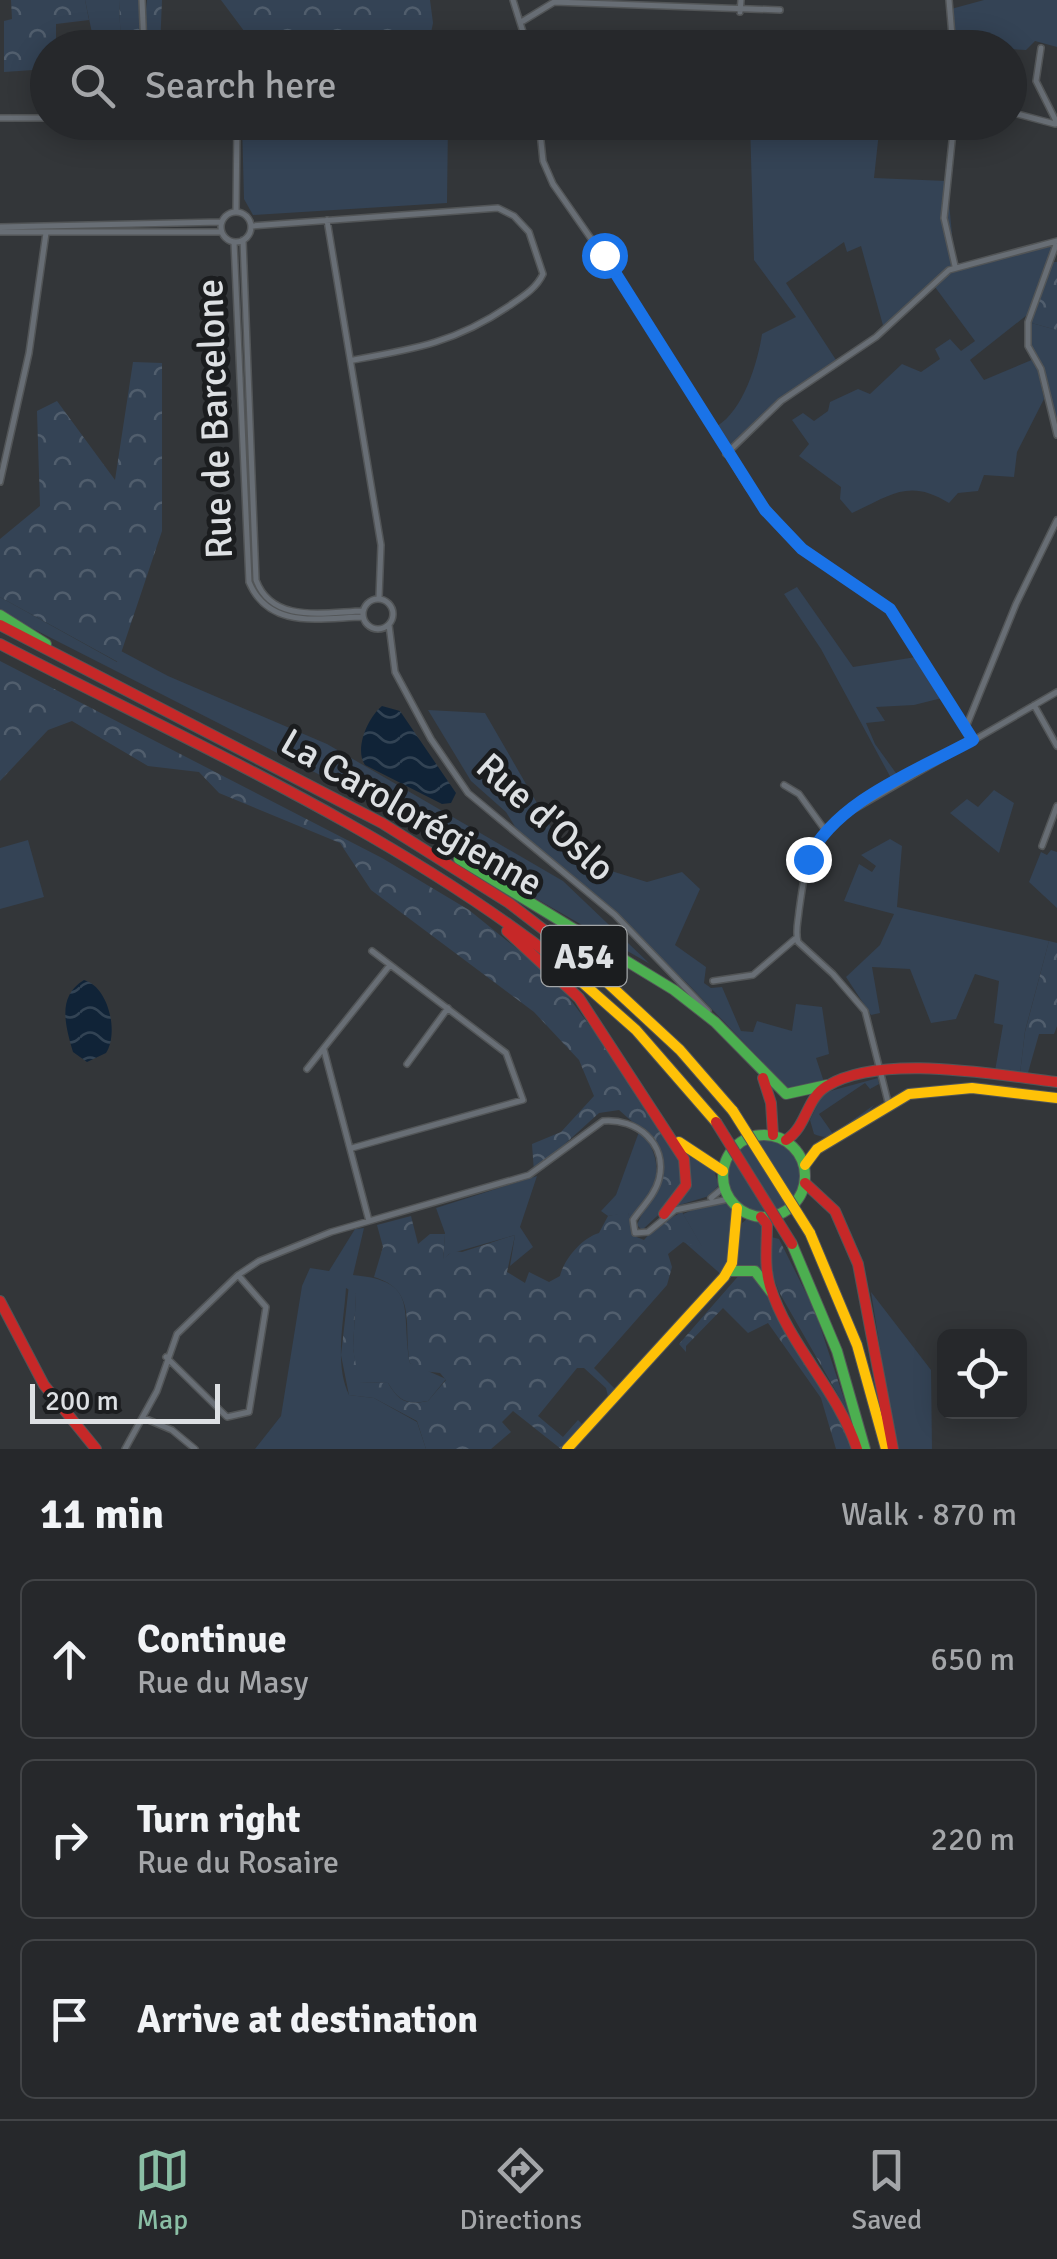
<!DOCTYPE html>
<html lang="en">
<head>
<meta charset="utf-8">
<style>
  body { margin:0; font-family:Signika,sans-serif; background:#2e3033; color:#f1f3f6 }
  .controls { position:absolute; right:30px; bottom:30px; display:grid; overflow:hidden; border-radius:15px; box-shadow:0 5px 25px #0003 }
  .controls button { width:90px; height:90px; display:grid; place-items:center; padding:0; border:0; border-bottom:2px solid #424447; background:#26282b; color:#f1f3f6; font:50px sans-serif }
  .scale { position:absolute; left:30px; bottom:25px; width:190px; box-sizing:border-box; padding-left:10px; border:5px solid #dde0e3; border-top:0; font-size:28px; line-height:35px; white-space:nowrap; color:#dde0e3; -webkit-text-stroke:8px #1b1d1f; paint-order:stroke }
  .stop { position:absolute; width:30px; height:30px; margin:-22px; border:8px solid #1a73e8; border-radius:50%; background:#fff }
  .stop.end { background:#1a73e8; border-color:#fff; box-shadow:0 2px 10px #0008 }
  .list { margin:0; padding:0; list-style:none }
  h2 { display:flex; justify-content:space-between; align-items:center; height:130px; margin:0; padding:0 40px; font-size:42px }
  h2 small { font-size:32px; font-weight:400; color:#a4a6a9 }
  .list li { display:grid; grid-template-columns:65px 1fr auto; gap:30px; align-items:center; box-sizing:border-box; height:160px; margin:0 20px 20px; padding:0 20px; border:2px solid #424447; border-radius:15px }
  .list b { display:block; font-size:38px; white-space:nowrap }
  .list p { margin:0; font-size:32px; white-space:nowrap; color:#a4a6a9 }
  .list em { font-size:32px; font-style:normal; color:#a4a6a9 }
  .icon { flex:none; width:55px; height:55px; fill:none; stroke:currentColor; stroke-width:2; stroke-linecap:round; stroke-linejoin:round }
  .map { position:relative; flex:none; width:1057px; height:1449px; overflow:hidden }
  .search { position:absolute; background:#26282b; box-shadow:0 5px 25px #0003; left:30px; right:30px; top:30px; height:110px; display:flex; align-items:center; gap:25px; box-sizing:border-box; padding:0 35px; border-radius:55px; color:#a4a6a9; font-size:38px }
  .sheet { height:670px; background:#26282b }
  nav { display:flex; justify-content:space-around; align-items:center; box-sizing:border-box; height:140px; border-top:2px solid #424447; background:#26282b; font-size:28px; color:#a4a6a9 }
  nav a { display:grid; justify-items:center; gap:5px }
  nav .on { color:#8abfa5 }
  .map>svg:first-child { display:block }
</style>
</head>
<body>
<div class="map">
<svg width="1057" height="1449" viewBox="0 0 1057 1449">
  <defs>
    <pattern id="forest-crowns" width="20" height="18" patternUnits="userSpaceOnUse" patternTransform="scale(2.5)"><rect width="20" height="18" fill="#344355"/><path d="M2 6a3 3 0 1 1 6 0M12 15a3 3 0 1 1 6 0" fill="none" stroke="#515e6d"/></pattern>
    <pattern id="water-waves" width="16" height="10" patternUnits="userSpaceOnUse" patternTransform="scale(2.5)"><rect width="16" height="10" fill="#102337"/><path d="M0 5q4-4 8 0t8 0" fill="none" stroke="#324354"/></pattern>
  </defs>
  <rect width="100%" height="100%" fill="#333639"/>
  <path fill="#344355" d="M85,0H119L121,47H95Z
    M984,0H1057V47L1035,41L1026,50L956,46L951,9Z
    M242,123H448L447,203L253,215L244,199Z
    M750,123H880L874,178L947,181L955,266L1057,241L1032,311L970,360L984,380L1034,359L1028,322L1057,330V437L1037,366L1044,399L1017,452L1014,477L984,475L978,491L958,493L949,503C909,478 891,495 852,513L840,499L841,487L799,456L809,444L792,420L803,413L814,421L828,411L830,402L858,389L870,394L902,364L921,372L940,359L935,349L950,339L961,351L975,341L935,287L940,282L884,329L861,246L847,252L844,242L786,283L838,363L776,406L733,448L717,426C743,411 758,362 762,334L796,317L754,260Z
    M797,587L853,667L916,657L942,698L914,705L876,707L885,721L866,723L875,744L901,780H892L821,649L784,594Z
    M0,597L117,662L121,651L168,676L327,744L563,881L650,964L324,777L0,612Z
    M428,710L485,713L567,855L589,874L608,870L647,882L682,872L700,889L675,945L706,967L704,983L711,988L722,987L741,1031L753,1032L757,1021L792,1031L796,1004L822,1007L829,1054L816,1058L824,1082L789,1090L687,983L522,838L506,812L471,781Z
    M994,790L1014,803L999,853L950,813L967,799L978,807Z
    M890,839L902,846L897,907L1049,941L1025,1031L1020,1074L995,1071L1003,1025L994,1023L999,981L975,974L956,1019L931,1023L910,969L872,967L880,1013L871,1015L846,977L880,945L894,914L844,901L859,864L872,872L876,866L861,855Z
    M28,840L44,897L0,909V848Z
    M1051,850L1057,852V908L1029,882L1041,852L1047,855Z
    M878,1078L879,1084L870,1089L865,1083L819,1114L833,1134L874,1105C862,1121 836,1145 814,1134L810,1120L823,1093Z
    M640,1129C670,1170 654,1187 632,1229L628,1213L608,1216L601,1211L616,1195Z
    M758,1135C833,1136 814,1243 735,1207L739,1228L724,1277L683,1241L702,1247L683,1214L719,1199L733,1204C713,1173 727,1147 758,1135Z
    M684,1154L713,1168L719,1185L709,1196L673,1207L689,1181Z
    M537,1176L520,1227L533,1247L510,1266L515,1235L449,1254L443,1260L445,1233L436,1208Z
    M747,1219L765,1224L768,1283L753,1266L735,1267L742,1223Z
    M364,1228L353,1275C421,1281 400,1311 410,1363L446,1379L428,1401C407,1405 399,1401 388,1383L358,1382L353,1348L356,1294L346,1288C344,1321 334,1364 349,1395L374,1398L417,1422L426,1449H255L281,1416L302,1286L310,1268L329,1271L355,1229Z
    M871,1292L931,1370L932,1449H896Z"/>
  <path fill="url(#forest-crowns)" d="M11,0H85L89,20L56,24V47L48,48L47,69L4,72V21L12,19Z
    M119,0H141L145,19L147,0H162L160,47H121Z
    M221,0H430L433,23L428,47H256Z
    M1054,262H1057V330L1028,322L1044,276Z
    M133,362L162,363V531L118,662L0,597V539L40,506L37,411L57,401L115,480Z
    M0,661L382,858L469,910L543,970L564,991L668,1131L687,1167L683,1192L642,1230L637,1225L662,1168L646,1134L619,1110L599,1113L534,1172L532,1144L561,1132L594,1096L579,1060L534,1012L371,890L340,843L219,793L199,772L148,766L72,721L48,730L0,781Z
    M1049,941L1057,943V1026L1054,1034H1039L1027,1076L1020,1074L1025,1032Z
    M628,1212L634,1236L644,1240L657,1225L682,1212L703,1248L683,1242L668,1254L672,1267L667,1285L594,1368L615,1389L608,1396L606,1388L584,1368H577L538,1416L563,1437L578,1420L582,1424L561,1449L513,1411L502,1422L511,1432L491,1449H426L417,1421L374,1398L349,1395L341,1355L349,1285L356,1294L353,1348L359,1382L388,1383C399,1402 407,1405 428,1401L446,1380L440,1373L423,1371L410,1363C403,1325 418,1290 374,1277L383,1247L377,1225L411,1216L418,1244L430,1234H445L443,1259L453,1251L462,1252L515,1235L507,1272L525,1283L529,1272L549,1282L560,1276C564,1259 582,1238 599,1233L608,1216Z
    M771,1237L779,1239L815,1311L849,1414L779,1292L768,1262Z
    M741,1273L761,1280L833,1394L852,1449H836L821,1398L768,1323L748,1333L723,1308L686,1346V1352L679,1344Z"/>
  <path fill="url(#water-waves)" d="M382,706L400,711L456,793L451,803L442,804L365,765C354,749 368,717 382,706Z
    M84,980C109,987 119,1033 106,1053L87,1062L73,1052C65,1025 57,996 84,980Z"/>
  <g fill="none" stroke-linecap="round" stroke-linejoin="round">
    <g stroke="#525557" stroke-width="8">
      <path id="street" d="M142,0L144,48
        M513,0L528,48
        M949,0L953,48
        M740,12L741,0
        M523,21L554,2L780,10
        M1041,48L1036,81L1057,123
        M1010,112L1055,124
        M0,118H48
        M539,122L543,161L553,184L638,306L748,487L802,549L890,609L973,740
        M954,122L944,218L955,266
        M221 227a15 15 0 1 1 30 0a15 15 0 1 1-30 0Z
        M236,212L237,122
        M327,220L381,545L379,598
        M251,226L498,208L514,216L529,232L543,274C536,289 522,297 509,306C456,342 415,349 353,360
        M0,227L221,222
        M0,232H221
        M243,240L256,580C272,624 325,612 363,611
        M234,242L249,582C269,630 320,618 363,617
        M1057,242L1028,322V346L1041,369L1057,435
        M726,454L781,401L876,337L949,270L1057,241
        M0,482L29,353L46,233
        M363 614a15 15 0 1 1 30 0a15 15 0 1 1-30 0Z
        M389,625L395,672L431,739L468,793L615,915L708,1011
        M1034,705L1057,746
        M966,727L1016,604L1057,520
        M784,785L799,794L825,830
        M1042,846L1057,806
        M713,981L753,975L795,939
        M324,1050L369,1221
        M407,1064L448,1008
        M307,1069L390,965
        M888,1102L865,1011L833,974L798,942C795,931 798,923 799,911C806,861 808,842 851,811L1057,692
        M352,1148L523,1100L506,1053L372,951
        M711,1198L724,1187
        M166,1357L227,1417L249,1412L266,1307L238,1275
        M144,1418L172,1430L195,1449
        M125,1449L157,1391L177,1334L238,1275L259,1261L331,1232L529,1175L603,1121C636,1118 668,1143 659,1179C655,1195 642,1207 633,1220L635,1233L648,1232L675,1210L729,1199"/>
    </g>
    <g stroke="#525557" stroke-width="12">
      <path id="fast" d="M0,615L46,644
        M459,859L674,990L715,1022L786,1094L827,1085
        M723 1176a41 41 0 1 1 82 0a41 41 0 1 1-82 0Z
        M792,1244L837,1351L865,1449
        M728,1271H755L771,1292"/>
    </g>
    <g stroke="#525557" stroke-width="12">
      <path id="slow" d="M583,960L680,1050L733,1111
        M558,961L636,1030L716,1122
        M679,1142L723,1171
        M805,1165L817,1149L909,1094L972,1088L1057,1098
        M810,1233L857,1345L886,1449
        M567,1449L724,1277L732,1263L737,1208"/>
    </g>
    <g stroke="#525557" stroke-width="12">
      <path id="jam" d="M0,625L382,823L509,903L583,960
        M0,644C189,742 389,829 558,961
        M507,931L579,998L684,1159L686,1185L664,1214
        M763,1078L771,1103L773,1135
        M786,1140C807,1127 806,1098 827,1086C882,1053 995,1075 1057,1082
        M805,1183L835,1211L858,1264L893,1449
        M761,1217L767,1224C767,1245 764,1266 770,1286C788,1345 838,1390 857,1449
        M0,1301L44,1385L96,1449"/>
    </g>
    <use href="#street" stroke="#686e75" stroke-width="5"/>
    <use href="#fast" stroke="#4caf50" stroke-width="10"/>
    <use href="#slow" stroke="#ffc107" stroke-width="10"/>
    <use href="#jam" stroke="#c62828" stroke-width="10"/>
    <g stroke="#525557" stroke-width="12" stroke-linecap="butt">
      <path id="slow-bridge" d="M733,1111L810,1233"/>
    </g>
    <g stroke="#525557" stroke-width="12" stroke-linecap="butt">
      <path id="jam-bridge" d="M716,1122L792,1244"/>
    </g>
    <use href="#slow-bridge" stroke="#ffc107" stroke-width="10"/>
    <use href="#jam-bridge" stroke="#c62828" stroke-width="10"/>
  </g>
  <g fill="none" stroke-linecap="round" stroke-linejoin="round">
    <path stroke="#1a73e8" stroke-width="12" d="M604,255L765,510L802,549L890,609L973,740C919,770 836,800 808,859"/>
  </g>
  <g text-anchor="middle" stroke-width="10" stroke-linejoin="round" paint-order="stroke">
    <rect fill="#1b1d1f" stroke="#a3a6a8" stroke-width="2.5" x="541.5" y="926" width="85" height="60" rx="8"/>
    <g font-size="35" font-weight="bold" fill="#dde0e3">
      <text x="584" y="968">A54</text>
    </g>
    <g font-size="38" fill="#dde0e3" stroke="#1b1d1f">
      <text transform="translate(214 419) rotate(-92)" y="13">Rue de Barcelone</text>
      <text transform="translate(412 812) rotate(30)" y="13">La Carolorégienne</text>
      <text transform="translate(546 817) rotate(42)" y="13">Rue d'Oslo</text>
    </g>
  </g>
</svg>
<div class="controls">
<button><svg class="icon" aria-label="locate" viewBox="0 0 24 24"><circle cx="12" cy="12" r="6"/><path d="M12 2v4M12 18v4M2 12h4M18 12h4"/></svg></button>
</div>
<div class="scale">200 m</div>
<div class="stop" style="left:604px;top:255px"></div>
<div class="stop end" style="left:808px;top:859px"></div>
<div class="search"><svg class="icon" aria-label="search" viewBox="0 0 24 24"><circle cx="10" cy="10" r="6"/><path d="M15 15l6 6"/></svg>Search here</div>
</div>
<section class="sheet">
<h2>11 min<small>Walk · 870 m</small></h2>
<ul class="list">
<li><svg class="icon" aria-label="ahead" viewBox="0 0 24 24"><path d="M12 20V5M6 11l6-6 6 6"/></svg><div><b>Continue</b><p>Rue du Masy</p></div><em>650 m</em></li>
<li><svg class="icon" aria-label="right" viewBox="0 0 24 24"><path d="M7 20v-9h11M14 6l5 5-5 5"/></svg><div><b>Turn right</b><p>Rue du Rosaire</p></div><em>220 m</em></li>
<li><svg class="icon" aria-label="arrive" viewBox="0 0 24 24"><path d="M6 21V4h12l-3 4 3 4H6"/></svg><div><b>Arrive at destination</b></div></li>
</ul>
</section>
<nav>
<a class="on"><svg class="icon" aria-label="map" viewBox="0 0 24 24"><path d="M3 6l6-2 6 2 6-2v14l-6 2-6-2-6 2zM9 4v14M15 6v14"/></svg>Map</a>
<a><svg class="icon" aria-label="directions" viewBox="0 0 24 24"><path d="M12 3l9 9-9 9-9-9zM9 14v-3h6M13 9l2 2-2 2"/></svg>Directions</a>
<a><svg class="icon" aria-label="saved" viewBox="0 0 24 24"><path d="M7 4h10v16l-5-4-5 4z"/></svg>Saved</a>
</nav>
</body>
</html>
